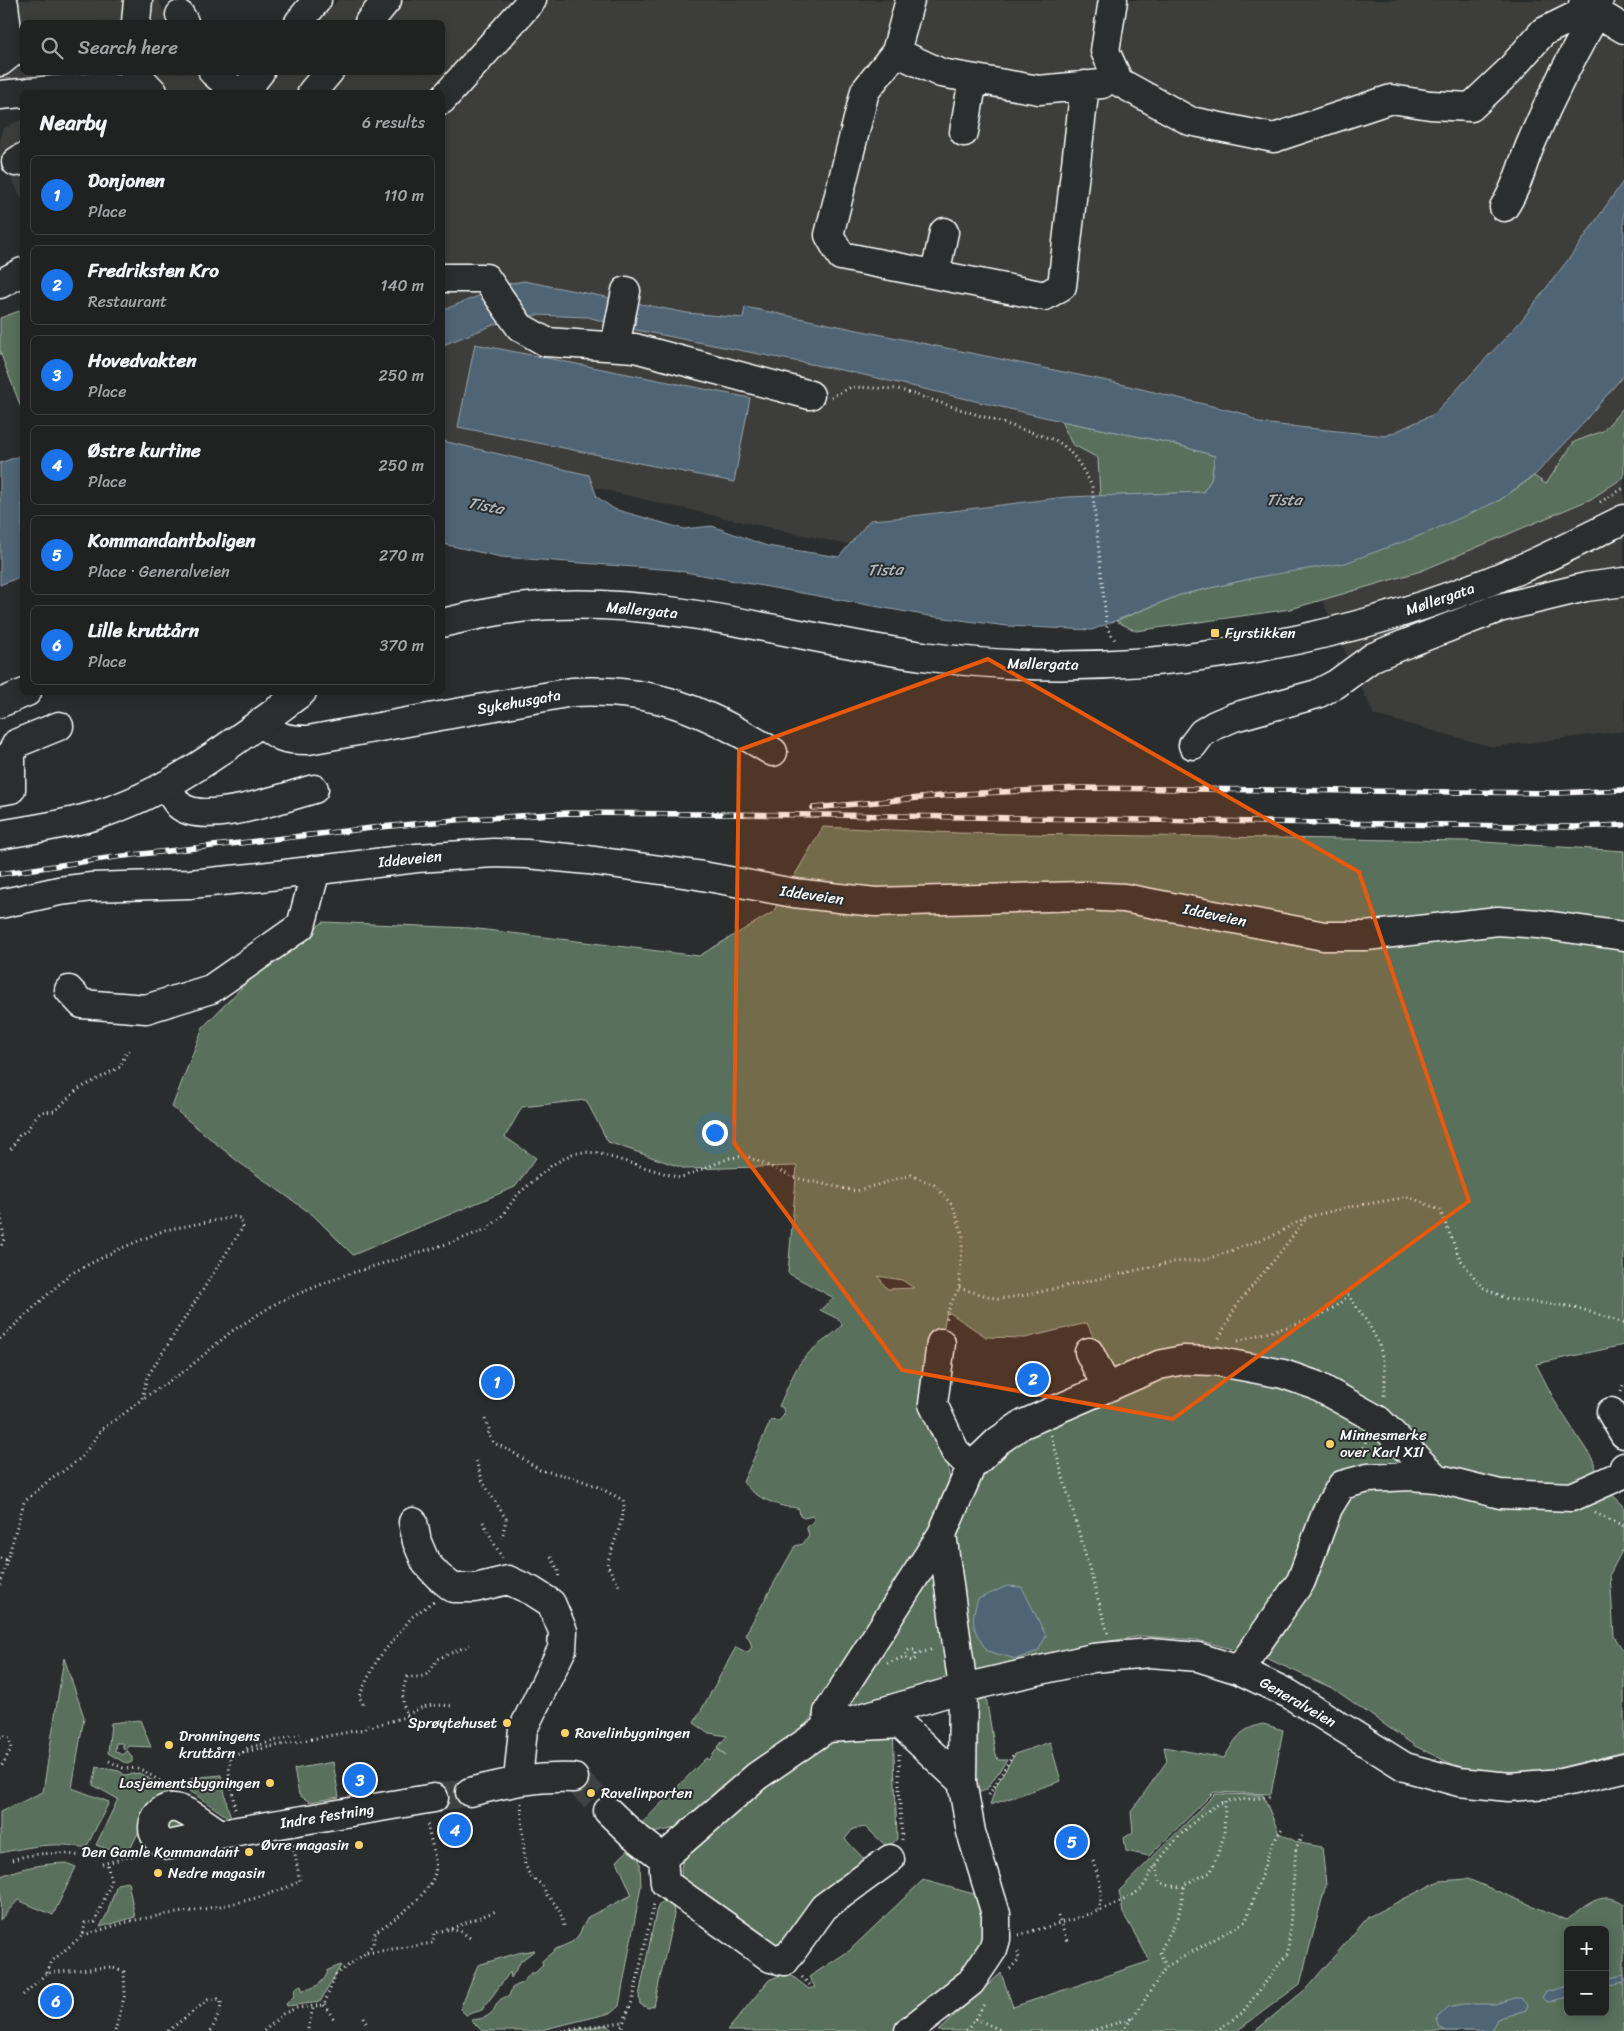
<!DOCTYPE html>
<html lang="en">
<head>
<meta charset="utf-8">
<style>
  body { margin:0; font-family:Sriracha,sans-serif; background:#2d2f2f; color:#f1f3f6 }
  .controls { position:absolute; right:15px; bottom:15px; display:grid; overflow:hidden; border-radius:8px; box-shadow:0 2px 12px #0003 }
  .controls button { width:45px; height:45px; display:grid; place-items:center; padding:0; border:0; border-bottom:1px solid #3d3f40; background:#202222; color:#f1f3f6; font:25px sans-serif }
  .you { position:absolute; left:714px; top:1132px; width:18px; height:18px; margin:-12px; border:4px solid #fff; border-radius:50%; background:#1a73e8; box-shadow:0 0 0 8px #1a73e833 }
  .badge { display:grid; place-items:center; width:32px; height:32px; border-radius:50%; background:#1a73e8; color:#fff; font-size:16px; font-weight:700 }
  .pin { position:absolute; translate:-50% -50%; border:2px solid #fff; box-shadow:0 1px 5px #0006 }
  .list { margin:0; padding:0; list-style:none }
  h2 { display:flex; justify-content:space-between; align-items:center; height:65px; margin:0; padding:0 20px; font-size:21px }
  h2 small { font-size:16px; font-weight:400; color:#a2a4a5 }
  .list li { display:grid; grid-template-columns:32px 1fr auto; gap:15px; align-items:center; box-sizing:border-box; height:80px; margin:0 10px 10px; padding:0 10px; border:1px solid #3d3f40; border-radius:8px }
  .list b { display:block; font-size:19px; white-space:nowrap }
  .list p { margin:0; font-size:16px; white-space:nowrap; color:#a2a4a5 }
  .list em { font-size:16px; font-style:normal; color:#a2a4a5 }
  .icon { flex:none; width:28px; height:28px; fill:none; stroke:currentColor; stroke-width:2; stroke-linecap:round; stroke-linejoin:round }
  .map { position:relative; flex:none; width:1624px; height:2031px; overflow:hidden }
  .search { position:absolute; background:#202222; box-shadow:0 2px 12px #0003; left:20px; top:20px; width:425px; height:55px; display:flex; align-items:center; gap:12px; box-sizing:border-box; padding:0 18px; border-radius:8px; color:#a2a4a5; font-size:19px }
  .panel { position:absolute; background:#202222; box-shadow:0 2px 12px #0003; left:20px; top:90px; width:425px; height:605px; border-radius:8px }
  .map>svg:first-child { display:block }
</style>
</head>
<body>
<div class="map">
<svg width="1624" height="2031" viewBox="0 0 1624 2031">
  <rect width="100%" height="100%" fill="#2a2d2e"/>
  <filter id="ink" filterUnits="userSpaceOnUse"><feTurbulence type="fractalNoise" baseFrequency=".02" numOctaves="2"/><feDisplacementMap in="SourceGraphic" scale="10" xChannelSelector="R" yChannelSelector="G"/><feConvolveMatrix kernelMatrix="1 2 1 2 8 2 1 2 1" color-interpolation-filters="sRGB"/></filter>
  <g filter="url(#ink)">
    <path fill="#3e3e3a" d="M0,0H158L170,22H22V72L197,73L211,92H32V78L0,83Z
      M338,0H1624V731L1493,747L1374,715L1319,593L1196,505L844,544L663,504L443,450L442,92H259L276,73L442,72V22H318Z
      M22,119V199L0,157V144L2,129Z"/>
    <path fill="#59705b" stroke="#acb8ad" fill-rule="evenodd" d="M22,310V410L0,352V318Z
      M1624,407V477L1591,499L1421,571L1291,609L1136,631L1116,621L1180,595L1258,577L1500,500L1534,476L1546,484L1574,442L1603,431Z
      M1061,421L1171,443L1215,456L1211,480L1203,492L1100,496L1098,458L1072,444Z
      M823,827L959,833L1467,841L1624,851V1345L1536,1364L1557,1405L1593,1460L1601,1484L1624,1506V1547L1610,1574L1614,1636L1624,1652V1752L1546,1771L1468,1772L1415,1746L1334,1689L1266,1658L1197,1640L1142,1636L1078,1646L835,1714L985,1470L1037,1428L1117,1389L1087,1323L1025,1338L986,1337L947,1311L928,1407L948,1462L950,1484L945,1508L829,1692L794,1741L752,1775L723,1785L675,1828L658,1832L646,1833L636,1829L706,1758L709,1760L717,1749L726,1755L717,1748L727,1736L709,1733L694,1723L736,1647L746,1652L749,1651L752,1647L749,1638L745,1635L795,1546L803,1544L809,1535L806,1526L814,1522L813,1516L804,1518L800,1516L799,1509C793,1506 789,1508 783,1506C768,1502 753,1495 743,1482L771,1420L779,1421L784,1415L783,1408L779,1406C786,1392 794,1369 804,1358C816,1344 831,1338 842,1325L840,1320L820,1310L834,1298L788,1273L797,1166L686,1169L608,1142L586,1100L522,1107L505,1137L536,1158L515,1187L353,1255L313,1215L236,1160L172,1107L203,1027L254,975L323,922L470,928L699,956L773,912ZM878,1276L902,1280L914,1288L887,1289Z
      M64,1658L84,1717L72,1788L109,1802L86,1848C56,1841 29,1847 0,1853V1812L43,1792Z
      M985,1691L995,1751L998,1760H1007L986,1790L972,1795L970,1696Z
      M140,1720L151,1747L129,1746L124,1750L122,1743H116L115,1751L122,1755L127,1750L132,1757V1762L127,1764L108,1753L111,1723Z
      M1263,1724L1283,1730L1271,1794L1214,1792L1149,1856L1126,1851L1124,1838L1133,1832L1131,1812L1167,1761L1164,1747L1224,1758C1236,1739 1239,1729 1263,1724Z
      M893,1727L897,1839L888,1848L866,1827L853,1829L845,1839L868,1863L785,1942L769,1947L682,1883L681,1869L683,1857L806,1751L860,1728Z
      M1050,1742L1061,1781L990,1805L996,1786L1015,1754Z
      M333,1762L339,1797L310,1802L299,1795L294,1769Z
      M97,1767L119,1771L125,1775L139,1773L145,1776L217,1821L146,1816L127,1856L96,1845L118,1799L93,1785Z
      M221,1775L228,1809L231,1816L229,1818L187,1789L184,1784H191V1778Z
      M1215,1794L1263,1795L1279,1833L1299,1843L1322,1847L1326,1884L1300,1984L1237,2031H938L1001,1973L1013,2007L1150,1961L1123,1913L1119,1891Z
      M161,1818L202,1827L171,1833L164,1831Z
      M634,1845L640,1863L641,1886L619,2006L611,2013L537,2031H482L471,2020C477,2019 485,2019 490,2014C498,2008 494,1999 509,1996L512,1988L523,1982L531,1973H535L543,1965L542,1961L556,1949L572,1942L578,1936L588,1917L632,1895L617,1861Z
      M66,1863L76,1867L53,1915L18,1900L0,1920L1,1876C23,1867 43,1864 66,1863Z
      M1468,1879L1567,1920C1584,1907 1602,1888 1624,1904V2031H1255L1306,1989L1368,1917L1439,1881ZM1568,1930H1605V2012H1568Z
      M923,1880L981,1896L986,1934L972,1964L903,2031H727L769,1980L787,1972L809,1989L815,1987L809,1977L849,1951Z
      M128,1882L135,1917L100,1927L107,1914L117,1884Z
      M663,1902H668L673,1905L674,1914L654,2006L648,2008L640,2004L639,1996L656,1912L659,1904Z
      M535,1950L521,1961L511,1978L510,1972L482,2010L466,2015L460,2009L478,1965L518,1953Z
      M341,1965L320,2002L287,2006L286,2004L294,1996L295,1988L301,1985L302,1990C313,1990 326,1982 328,1970Z
      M605,2025L609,2026L613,2031H569Z"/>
    <path fill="#506574" stroke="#96a3ac" d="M1624,180V375L1571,437L1536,474L1500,500L1427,533L1345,563L1258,577L1180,595L1092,630L1007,626L929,616L674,570L501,557L443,544V441L589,475L597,497L614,509L684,529L712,526L767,546L839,557L870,520L896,518L1066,497L1203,492L1211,480L1215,456L1171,443L1061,421L851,372L626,328L588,317L536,315L496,324L443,345V310L511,283L524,281L687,313L743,318L745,307L1108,381L1245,414L1259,423L1386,436L1434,414L1521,321L1574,252Z
      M475,344L750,398L734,482L458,427Z
      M22,455V576L0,585V463Z
      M1007,1586L1022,1587L1046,1636L1038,1651L1016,1659L987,1651C974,1631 969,1623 978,1599Z
      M1624,1975V1982L1605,1986V1979Z
      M1568,1986V1997L1548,2002L1542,1998L1546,1992Z
      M1515,1998H1522L1528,2005L1526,2010L1497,2019L1491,2031H1446L1439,2027L1437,2018L1448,2007L1463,2004H1495Z"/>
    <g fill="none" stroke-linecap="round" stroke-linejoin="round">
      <path stroke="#3f4243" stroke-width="28" stroke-dasharray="28 14" stroke-linecap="butt" d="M574,1778L608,1811
        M434,1798L470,1792"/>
      <g stroke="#fff" stroke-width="31">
        <path id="minor" d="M910,0L896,52L941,73L1039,90L1102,84
          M1113,0L1105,51L1119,82L1190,121L1274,138L1391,99L1430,105L1471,107L1508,72L1543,32L1592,8L1599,0
          M1583,4L1624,29
          M180,15L184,22
          M136,22L138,0
          M299,22L317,0
          M369,22L387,0
          M896,52L865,91L829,235L841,256L1045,296L1062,286L1085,85
          M0,62L10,54L4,5
          M134,72L153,92
          M213,72L236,92
          M29,92L105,86L130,92
          M244,92L260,72
          M312,92L329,72
          M0,95L22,93
          M442,100L532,0
          M964,132L973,79
          M16,162L22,158
          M1504,207C1518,187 1522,163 1532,141C1551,96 1573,53 1598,11
          M935,274L944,232
          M442,278H486L520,327L546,342L635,348L810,395
          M0,284L22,272
          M615,346L626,291
          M0,703L27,692
          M261,722C279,738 284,740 308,740L572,692C655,688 704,710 773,752
          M1193,745L1202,733L1215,725L1234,717L1317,694L1336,684L1373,657L1395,648L1499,608L1586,587L1624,582
          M166,785C170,791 174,800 179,805C203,827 285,797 314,789
          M0,791L11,789V754L17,743L59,726
          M69,990L82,1004L146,1009L211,989L301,926L313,881V870
          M941,1343L933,1404L955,1451L971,1467
          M1089,1352L1107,1388
          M1611,1412L1624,1434
          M413,1522L417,1542L426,1563L438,1576L453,1588H475L508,1580L532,1591L551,1603L563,1631L562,1649L523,1729L518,1780
          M1239,1670L1301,1581L1328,1508L1342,1485L1368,1478L1410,1476L1436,1478L1500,1494L1572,1497L1621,1475L1624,1467
          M962,1782L900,1724L827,1728L828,1712L942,1534L971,1467L998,1441L1021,1425L1159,1365L1183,1360L1215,1361L1283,1374L1315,1385L1378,1420L1436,1478
          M470,1792C507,1783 536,1776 574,1778
          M608,1811L632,1834L663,1858L757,1776L827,1728L963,1688L1093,1658L1114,1656L1151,1653L1198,1657L1239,1670L1289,1694L1405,1767L1459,1782L1509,1787L1561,1783L1624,1768
          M220,1834L169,1845C142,1839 153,1805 175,1808C188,1810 209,1827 220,1834L434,1798
          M663,1858L665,1883L771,1958L785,1961L824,1907L890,1859
          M909,2031L971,1982L993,1949L996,1939V1914L971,1832L962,1782L963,1688L942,1534"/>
      </g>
      <g stroke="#fff" stroke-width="31">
        <path id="major" d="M442,623C480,614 518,606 557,605C683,600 806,641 930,657C1130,683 1335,647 1520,569C1555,554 1590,536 1624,519
          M0,835C33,829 65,825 97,815C174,791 238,739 302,692
          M0,904L59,891L92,887L190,884L261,877L417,858L494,853L527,854L588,860L697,875L794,893L875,902L1083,896L1124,898L1324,936H1366L1498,921L1538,924L1624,936"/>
      </g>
      <path stroke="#fff" stroke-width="3" stroke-dasharray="1 4" stroke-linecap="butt" d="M831,397L851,387L898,389L1055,440C1073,450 1082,468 1092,486L1107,628L1115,640
        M1600,502L1624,488
        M11,1149L19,1136L27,1130L35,1118L41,1112L55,1111L77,1090L120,1067L125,1055L131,1048
        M0,1210L4,1239L0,1249
        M959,1288L998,1299L1021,1296L1174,1262L1205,1260L1274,1235L1307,1217L1349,1207L1409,1197L1440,1210L1460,1259L1482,1287L1507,1299L1575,1307L1624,1323
        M1219,1338L1238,1303L1275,1259L1305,1220
        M0,1339L70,1274L117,1250L165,1230L234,1217L240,1218L243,1227L147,1377L142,1399L186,1370L232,1331L278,1302L345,1275L453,1242L487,1229L501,1217L518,1194L552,1165L572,1154L584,1152L597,1153L680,1178L730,1158L746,1156L796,1178L856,1191L911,1175L934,1185L953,1206L963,1235L959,1288L950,1305L946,1321
        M1238,1341C1273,1329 1324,1323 1348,1295C1374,1331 1389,1351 1384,1397
        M1621,1391L1624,1383
        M485,1419L490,1431L488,1434L494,1443L511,1451L540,1470L572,1477L596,1486L623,1500C628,1512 610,1550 607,1565L621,1589
        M1051,1435L1108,1634
        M1358,1456L1367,1440
        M476,1461L483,1482L506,1519L502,1538
        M1595,1513L1624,1526
        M483,1522L502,1558
        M551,1557L558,1570L559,1580
        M0,1558L8,1560
        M0,1585L24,1502L53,1477L62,1472L81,1458L102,1429L129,1410L142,1399
        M916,1654V1658L912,1661L908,1660L905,1657L906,1652L909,1650H914L916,1654L934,1649
        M887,1663L905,1657
        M363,1704L359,1696L377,1660L412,1617L434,1601
        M407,1715C427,1703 432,1705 454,1706
        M0,1737L3,1735L10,1738L11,1749L0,1769
        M243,1752L248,1748L300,1734
        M899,1754V1790L902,1840
        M109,1761L125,1769L137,1768L144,1771L166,1785
        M989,1795L1013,1755
        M521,1803L525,1864L530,1876L542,1885L547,1895L556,1905L561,1914L564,1926
        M235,1809L229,1773L230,1758L243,1752L365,1729L367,1725L373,1726L405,1717L407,1715C401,1702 402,1691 407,1677C427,1677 428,1677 437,1659L470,1645
        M12,1860C35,1852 58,1852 81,1856
        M1093,1861C1099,1881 1105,1889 1098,1910
        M102,1864L140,1854
        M1156,1866L1160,1882L1170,1886L1184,1887
        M1058,1916L1067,1941
        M451,1929L462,1932L470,1938
        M83,1935C99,1931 115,1925 131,1921C187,1909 248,1908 300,1881L293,1844
        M1019,1935C1051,1925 1116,1910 1141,1889C1146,1884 1149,1875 1153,1869C1170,1845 1197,1813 1225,1801
        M367,1953L433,1943L434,1933L450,1929L496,1911
        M1166,1967L1160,1952L1178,1917L1185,1884L1211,1872L1224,1836L1225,1801L1270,1797
        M1010,1969L1019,1959L1018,1951
        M47,1973L52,1961L83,1935L85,1923L95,1922L111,1882L107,1863
        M802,1977L812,1987
        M23,1995L47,1973L111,1967L124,1972L125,1994L115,2031
        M324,2005L334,2019
        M364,2017L366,2023
        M976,2019L985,2002
        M308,2029L313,2008
        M168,2031L208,2000L218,1999L221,2002L220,2012L211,2031
        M264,2031L283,2014L296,2008L324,2005L336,1974L366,1953L373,1944L375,1932C394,1920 429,1896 435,1873C438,1862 429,1835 427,1823
        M561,2031L623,2022
        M620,2031L633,1999L654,1903
        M966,2031L976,2019L1003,2031
        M1091,2031L1133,2018L1166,1967L1246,1921L1272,1844L1283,1827
        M1122,2031L1132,2018
        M1216,2031L1242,2013L1288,1953L1296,1848L1302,1836"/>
      <use href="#minor" stroke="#2a2d2e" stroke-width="28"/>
      <use href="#major" stroke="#2a2d2e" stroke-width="28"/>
      <g stroke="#fff" stroke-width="5.5">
        <path id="rail" d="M813,808L962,794L1081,788L1558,793L1624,790
          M0,874L115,857L381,827L456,820L568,813L834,815L1575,827L1624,825"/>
      </g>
      <use href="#rail" stroke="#2a2d2e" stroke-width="4" stroke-dasharray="11" stroke-linecap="butt"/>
    </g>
  </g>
  <path fill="#e8590c" fill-opacity="0.2" stroke="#e8590c" stroke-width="4" stroke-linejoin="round" d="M988,659L1359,872L1469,1201L1173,1419L902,1370L734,1143L739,750Z"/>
  <g fill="#ffd166" stroke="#2a2d2e" stroke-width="2">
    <rect x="1210" y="628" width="10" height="10" rx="2.5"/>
    <circle cx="1330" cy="1444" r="5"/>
    <circle cx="507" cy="1723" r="5"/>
    <circle cx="565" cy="1733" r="5"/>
    <circle cx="169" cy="1745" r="5"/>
    <circle cx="270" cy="1783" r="5"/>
    <circle cx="591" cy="1793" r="5"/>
    <circle cx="359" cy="1845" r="5"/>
    <circle cx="249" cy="1852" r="5"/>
    <circle cx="158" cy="1873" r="5"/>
  </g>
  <g text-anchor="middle" stroke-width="4" stroke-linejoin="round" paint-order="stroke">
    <g font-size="15" fill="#fff" stroke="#2a2d2e">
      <text transform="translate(1440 599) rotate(-19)" y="5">Møllergata</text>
      <text transform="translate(642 610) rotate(5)" y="5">Møllergata</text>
      <text transform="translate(1043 664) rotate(1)" y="5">Møllergata</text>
      <text transform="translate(519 702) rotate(-10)" y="5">Sykehusgata</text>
      <text transform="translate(410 859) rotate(-6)" y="5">Iddeveien</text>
      <text transform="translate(812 895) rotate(8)" y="5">Iddeveien</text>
      <text transform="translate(1215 915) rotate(12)" y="5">Iddeveien</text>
      <text transform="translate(1298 1702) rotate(30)" y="5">Generalveien</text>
      <text transform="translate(327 1816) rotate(-9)" y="5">Indre festning</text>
    </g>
    <g font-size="15" fill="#fff" stroke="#2a2d2e" text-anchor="start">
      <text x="1225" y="638">Fyrstikken</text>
      <text x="1340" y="1440">Minnesmerke<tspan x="1340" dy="17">over Karl XII</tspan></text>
      <text x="497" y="1728" text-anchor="end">Sprøytehuset</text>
      <text x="575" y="1738">Ravelinbygningen</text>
      <text x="179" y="1741">Dronningens<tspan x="179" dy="17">kruttårn</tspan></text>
      <text x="260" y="1788" text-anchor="end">Losjementsbygningen</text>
      <text x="601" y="1798">Ravelinporten</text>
      <text x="349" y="1850" text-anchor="end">Øvre magasin</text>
      <text x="239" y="1857" text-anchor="end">Den Gamle Kommandant</text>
      <text x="168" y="1878">Nedre magasin</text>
    </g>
    <g font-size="16" font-style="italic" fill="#b0bac0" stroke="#2a2d2e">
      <text x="1284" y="505">Tista</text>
      <text transform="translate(486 505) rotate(11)" y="6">Tista</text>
      <text transform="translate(885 569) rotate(-2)" y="6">Tista</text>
    </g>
  </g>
</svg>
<div class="controls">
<button>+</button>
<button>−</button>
</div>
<div class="you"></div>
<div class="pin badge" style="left:497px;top:1382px">1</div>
<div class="pin badge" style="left:1033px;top:1379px">2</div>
<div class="pin badge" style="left:360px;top:1780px">3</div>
<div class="pin badge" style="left:455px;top:1830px">4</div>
<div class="pin badge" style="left:1072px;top:1842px">5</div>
<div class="pin badge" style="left:56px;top:2001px">6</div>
<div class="search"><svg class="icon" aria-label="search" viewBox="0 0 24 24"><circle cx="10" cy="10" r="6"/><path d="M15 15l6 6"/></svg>Search here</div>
<section class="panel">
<h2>Nearby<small>6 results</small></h2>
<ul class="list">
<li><span class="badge">1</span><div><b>Donjonen</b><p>Place</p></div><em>110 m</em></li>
<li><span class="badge">2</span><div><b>Fredriksten Kro</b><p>Restaurant</p></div><em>140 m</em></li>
<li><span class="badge">3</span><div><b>Hovedvakten</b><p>Place</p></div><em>250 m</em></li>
<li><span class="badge">4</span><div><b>Østre kurtine</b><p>Place</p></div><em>250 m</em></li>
<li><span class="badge">5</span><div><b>Kommandantboligen</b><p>Place · Generalveien</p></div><em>270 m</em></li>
<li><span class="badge">6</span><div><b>Lille kruttårn</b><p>Place</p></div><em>370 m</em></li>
</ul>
</section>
</div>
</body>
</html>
